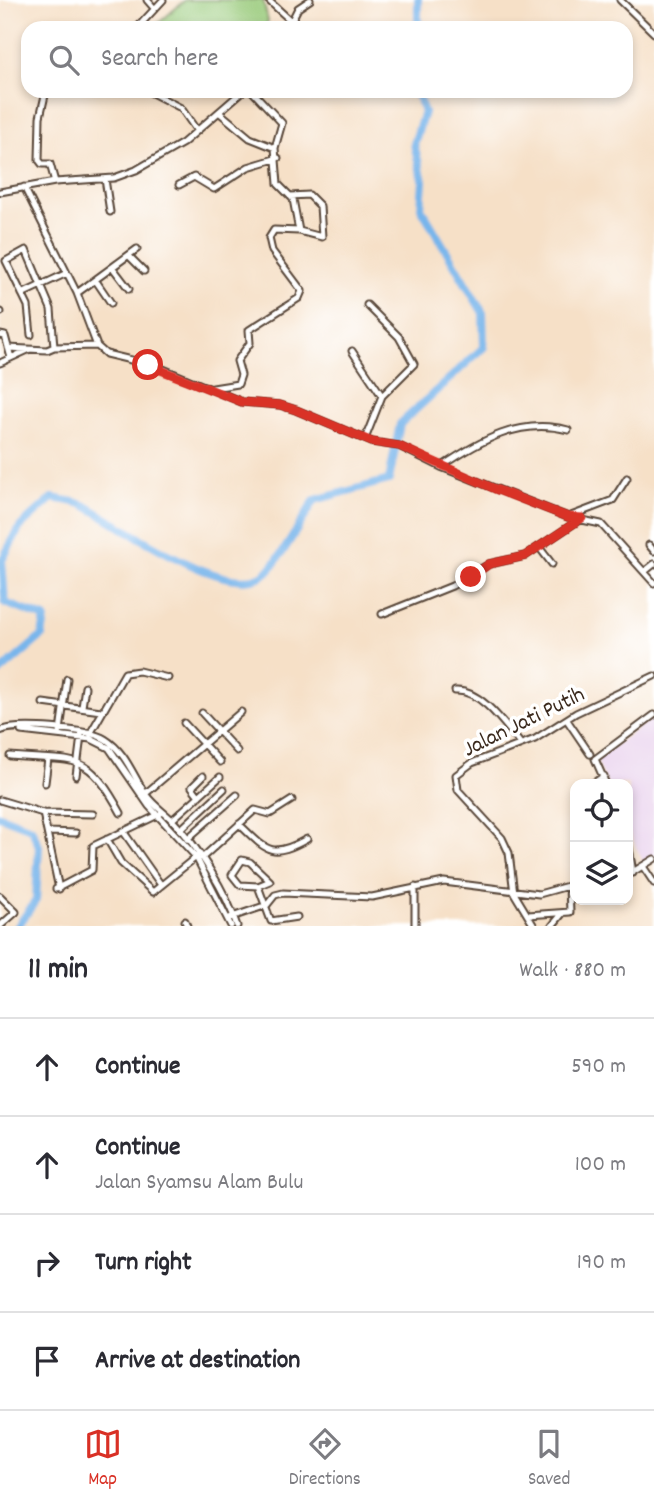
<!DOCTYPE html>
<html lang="en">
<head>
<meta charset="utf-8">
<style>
  body { margin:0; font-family:Dekko,sans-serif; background:#f7f7f7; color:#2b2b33 }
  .controls { position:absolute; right:21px; bottom:21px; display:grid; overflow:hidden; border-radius:14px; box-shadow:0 4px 10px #0003 }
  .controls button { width:63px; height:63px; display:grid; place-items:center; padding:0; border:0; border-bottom:2px solid #e1e1e2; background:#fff; color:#2b2b33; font:35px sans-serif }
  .stop { position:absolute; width:21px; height:21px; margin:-16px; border:5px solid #d93025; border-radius:50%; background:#fff }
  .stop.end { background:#d93025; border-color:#fff; box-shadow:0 2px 7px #0008 }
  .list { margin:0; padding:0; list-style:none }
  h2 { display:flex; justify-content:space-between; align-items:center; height:91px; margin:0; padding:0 28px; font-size:30px }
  h2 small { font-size:23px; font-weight:400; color:#7c7c81 }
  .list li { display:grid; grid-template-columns:46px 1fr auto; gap:21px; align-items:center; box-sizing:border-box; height:98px; padding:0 28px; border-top:2px solid #e1e1e2 }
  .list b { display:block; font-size:26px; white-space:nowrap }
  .list p { margin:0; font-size:23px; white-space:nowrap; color:#7c7c81 }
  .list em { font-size:23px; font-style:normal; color:#7c7c81 }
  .icon { flex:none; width:38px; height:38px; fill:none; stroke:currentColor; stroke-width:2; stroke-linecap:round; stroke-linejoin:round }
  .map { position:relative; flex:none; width:654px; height:926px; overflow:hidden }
  .search { position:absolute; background:#fff; box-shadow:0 4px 10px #0003; left:21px; right:21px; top:21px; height:77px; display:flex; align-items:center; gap:18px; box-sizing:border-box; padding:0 24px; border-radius:21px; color:#7c7c81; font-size:26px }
  .sheet { height:483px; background:#fff }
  nav { display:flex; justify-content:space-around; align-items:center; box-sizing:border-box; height:98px; border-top:2px solid #e1e1e2; background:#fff; font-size:19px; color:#7c7c81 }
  nav a { display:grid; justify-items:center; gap:4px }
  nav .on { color:#d93025 }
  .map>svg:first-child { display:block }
</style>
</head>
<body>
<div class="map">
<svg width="654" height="926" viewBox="0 0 654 926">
  <rect width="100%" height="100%" fill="#fff"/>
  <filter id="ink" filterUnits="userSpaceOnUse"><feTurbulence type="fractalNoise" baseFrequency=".0143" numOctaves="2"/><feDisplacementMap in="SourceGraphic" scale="14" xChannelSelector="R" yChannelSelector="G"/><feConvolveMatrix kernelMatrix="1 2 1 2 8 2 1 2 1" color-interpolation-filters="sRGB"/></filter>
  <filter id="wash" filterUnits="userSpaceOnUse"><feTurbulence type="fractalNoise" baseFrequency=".00686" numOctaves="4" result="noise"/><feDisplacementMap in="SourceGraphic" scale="28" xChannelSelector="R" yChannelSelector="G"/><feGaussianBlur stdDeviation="1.57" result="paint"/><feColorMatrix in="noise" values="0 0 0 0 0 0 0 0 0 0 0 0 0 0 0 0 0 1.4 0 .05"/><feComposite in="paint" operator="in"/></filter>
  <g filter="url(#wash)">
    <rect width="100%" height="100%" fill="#f6e0c7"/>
    <path fill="#e9d2ed" d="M654,717V857L645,866L628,829V784H607L596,759Z"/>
    <path fill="#99ca7a" stroke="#6a7a4c" stroke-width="2" d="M185,0H263L268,21L264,28H153Z"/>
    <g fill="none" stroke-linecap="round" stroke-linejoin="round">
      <path stroke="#78b5eb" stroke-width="8" d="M418,28V0
        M0,672L42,636L45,618L5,603L2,560L20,527L52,498C62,500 75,501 84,505C118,523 233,605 267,572C284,555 301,521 315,500L389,480L400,424L484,347L483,313L421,208L423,181L414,144L424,112L416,91
        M0,816L31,828L39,846L36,900L18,926"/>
    </g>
  </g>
  <g filter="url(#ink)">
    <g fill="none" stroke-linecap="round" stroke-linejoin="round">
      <g stroke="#574537" stroke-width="9">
        <path id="minor" d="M147,0L154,8
          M268,0L290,20
          M620,0L654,33
          M137,28L163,0
          M288,28L298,8L310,0
          M46,91L40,117L39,160L42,164H50L55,182
          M148,91L181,108L197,131
          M220,113L250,138L275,148
          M105,179L110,212
          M179,185L194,177L214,189L248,167L278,158
          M24,187L77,293L97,346L106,354L156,366L242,402L280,405L296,410L372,442L399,446L441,467L568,517L601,524L654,583
          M0,192L55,182L114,178L136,170L183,143L243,91
          M290,196L309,195L320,206L322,237L299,231
          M129,256L144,271
          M113,268L129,289
          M96,281L111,303
          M77,293L137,249
          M22,294L67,273
          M0,312H1
          M0,335L5,336L11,358
          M31,335L28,306L6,261L26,250L51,309L54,347
          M8,348L47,350L54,347L97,346
          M352,351L382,396
          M0,363L28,350
          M213,388L238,384L241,375L237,361L250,343L249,330L299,298L302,291L272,251L269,238L274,230L299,231L293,199L278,184L275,148L282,123L252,91
          M365,439L382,396L414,364L399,337L367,305
          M441,467C479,441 521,417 568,430
          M571,516L613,500L627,478
          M649,545L654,551
          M539,547L552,564
          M644,572L654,564
          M382,614L452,586L489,564L525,556L582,518
          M455,691C481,689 505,725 520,743
          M43,703L101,711
          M82,707L85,687
          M202,713L237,751
          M567,720L590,754
          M184,723L220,762
          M0,731C16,723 89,729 105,739C126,752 133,776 146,795C154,806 164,812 173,821C197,845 227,893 237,926
          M21,731L91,739L109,748L149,806L196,857L231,926
          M60,731L67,679
          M90,734L125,673L139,671L168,678
          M10,756C78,762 86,750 121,813
          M76,776L81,736
          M45,783L48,759
          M592,784L604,776
          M606,784L595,759L654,715
          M145,794L241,712
          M199,796L192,787L203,776
          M0,800L43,813L93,814
          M43,813L59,889
          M172,820L220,777
          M239,824C267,851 271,859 307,839
          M180,830L224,789
          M123,831L161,885
          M49,832L76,833
          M107,839L121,863L153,892L196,857
          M187,839L237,795
          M628,842L633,873
          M202,858L255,810L270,814L292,800
          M644,868L654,883
          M628,875L654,859
          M258,886L270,881L250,862L242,860L232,875L240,885L258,886L271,921L297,917
          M415,887V926
          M56,889L92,870L93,846L160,814
          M0,896L16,912L0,926
          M528,915L570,912L569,886
          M229,918L267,905L275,895L283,893L372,897L444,882L539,894L575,884
          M185,921L187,926
          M534,926L514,893L509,853L502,838L458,790L456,775L472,763L535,739L576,713L654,676
          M552,926L562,914"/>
      </g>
      <use href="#minor" stroke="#fff" stroke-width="5"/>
    </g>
  </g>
  <g fill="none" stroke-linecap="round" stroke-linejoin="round" filter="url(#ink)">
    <path stroke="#d93025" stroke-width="9" d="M148,365L242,402L280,405L296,410L372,442L399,446L495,489L568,517L582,518L525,556L489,564L471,577"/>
  </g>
  <g text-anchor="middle" stroke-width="7" stroke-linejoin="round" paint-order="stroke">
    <g font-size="23" fill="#3b2a1e" stroke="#fff">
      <text transform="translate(523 720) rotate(-26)" y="8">Jalan Jati Putih</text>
    </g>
  </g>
</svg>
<div class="controls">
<button><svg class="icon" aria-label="locate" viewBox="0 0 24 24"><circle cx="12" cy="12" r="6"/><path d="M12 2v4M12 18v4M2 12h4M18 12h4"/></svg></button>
<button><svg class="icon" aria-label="layers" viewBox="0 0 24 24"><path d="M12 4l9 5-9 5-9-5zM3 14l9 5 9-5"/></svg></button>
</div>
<div class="stop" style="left:148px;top:365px"></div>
<div class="stop end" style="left:471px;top:577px"></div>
<div class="search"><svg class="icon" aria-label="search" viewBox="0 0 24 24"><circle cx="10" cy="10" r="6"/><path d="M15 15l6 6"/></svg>Search here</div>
</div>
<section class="sheet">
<h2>11 min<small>Walk · 880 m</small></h2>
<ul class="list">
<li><svg class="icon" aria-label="ahead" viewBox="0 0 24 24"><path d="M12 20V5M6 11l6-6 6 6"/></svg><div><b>Continue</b></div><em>590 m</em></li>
<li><svg class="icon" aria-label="ahead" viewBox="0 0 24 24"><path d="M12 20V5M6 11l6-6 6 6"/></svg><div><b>Continue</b><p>Jalan Syamsu Alam Bulu</p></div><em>100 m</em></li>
<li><svg class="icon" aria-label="right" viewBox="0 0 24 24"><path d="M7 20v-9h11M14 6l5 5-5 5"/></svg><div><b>Turn right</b></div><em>190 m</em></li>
<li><svg class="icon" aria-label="arrive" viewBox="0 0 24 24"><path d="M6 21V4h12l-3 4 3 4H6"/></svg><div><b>Arrive at destination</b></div></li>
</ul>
</section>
<nav>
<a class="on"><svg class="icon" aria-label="map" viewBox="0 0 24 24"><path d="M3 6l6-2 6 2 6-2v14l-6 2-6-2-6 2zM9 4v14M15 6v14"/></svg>Map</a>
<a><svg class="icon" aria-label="directions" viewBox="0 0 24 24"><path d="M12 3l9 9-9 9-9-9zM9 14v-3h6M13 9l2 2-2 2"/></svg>Directions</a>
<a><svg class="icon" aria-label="saved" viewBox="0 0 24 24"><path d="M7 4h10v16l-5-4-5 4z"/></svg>Saved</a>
</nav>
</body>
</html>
